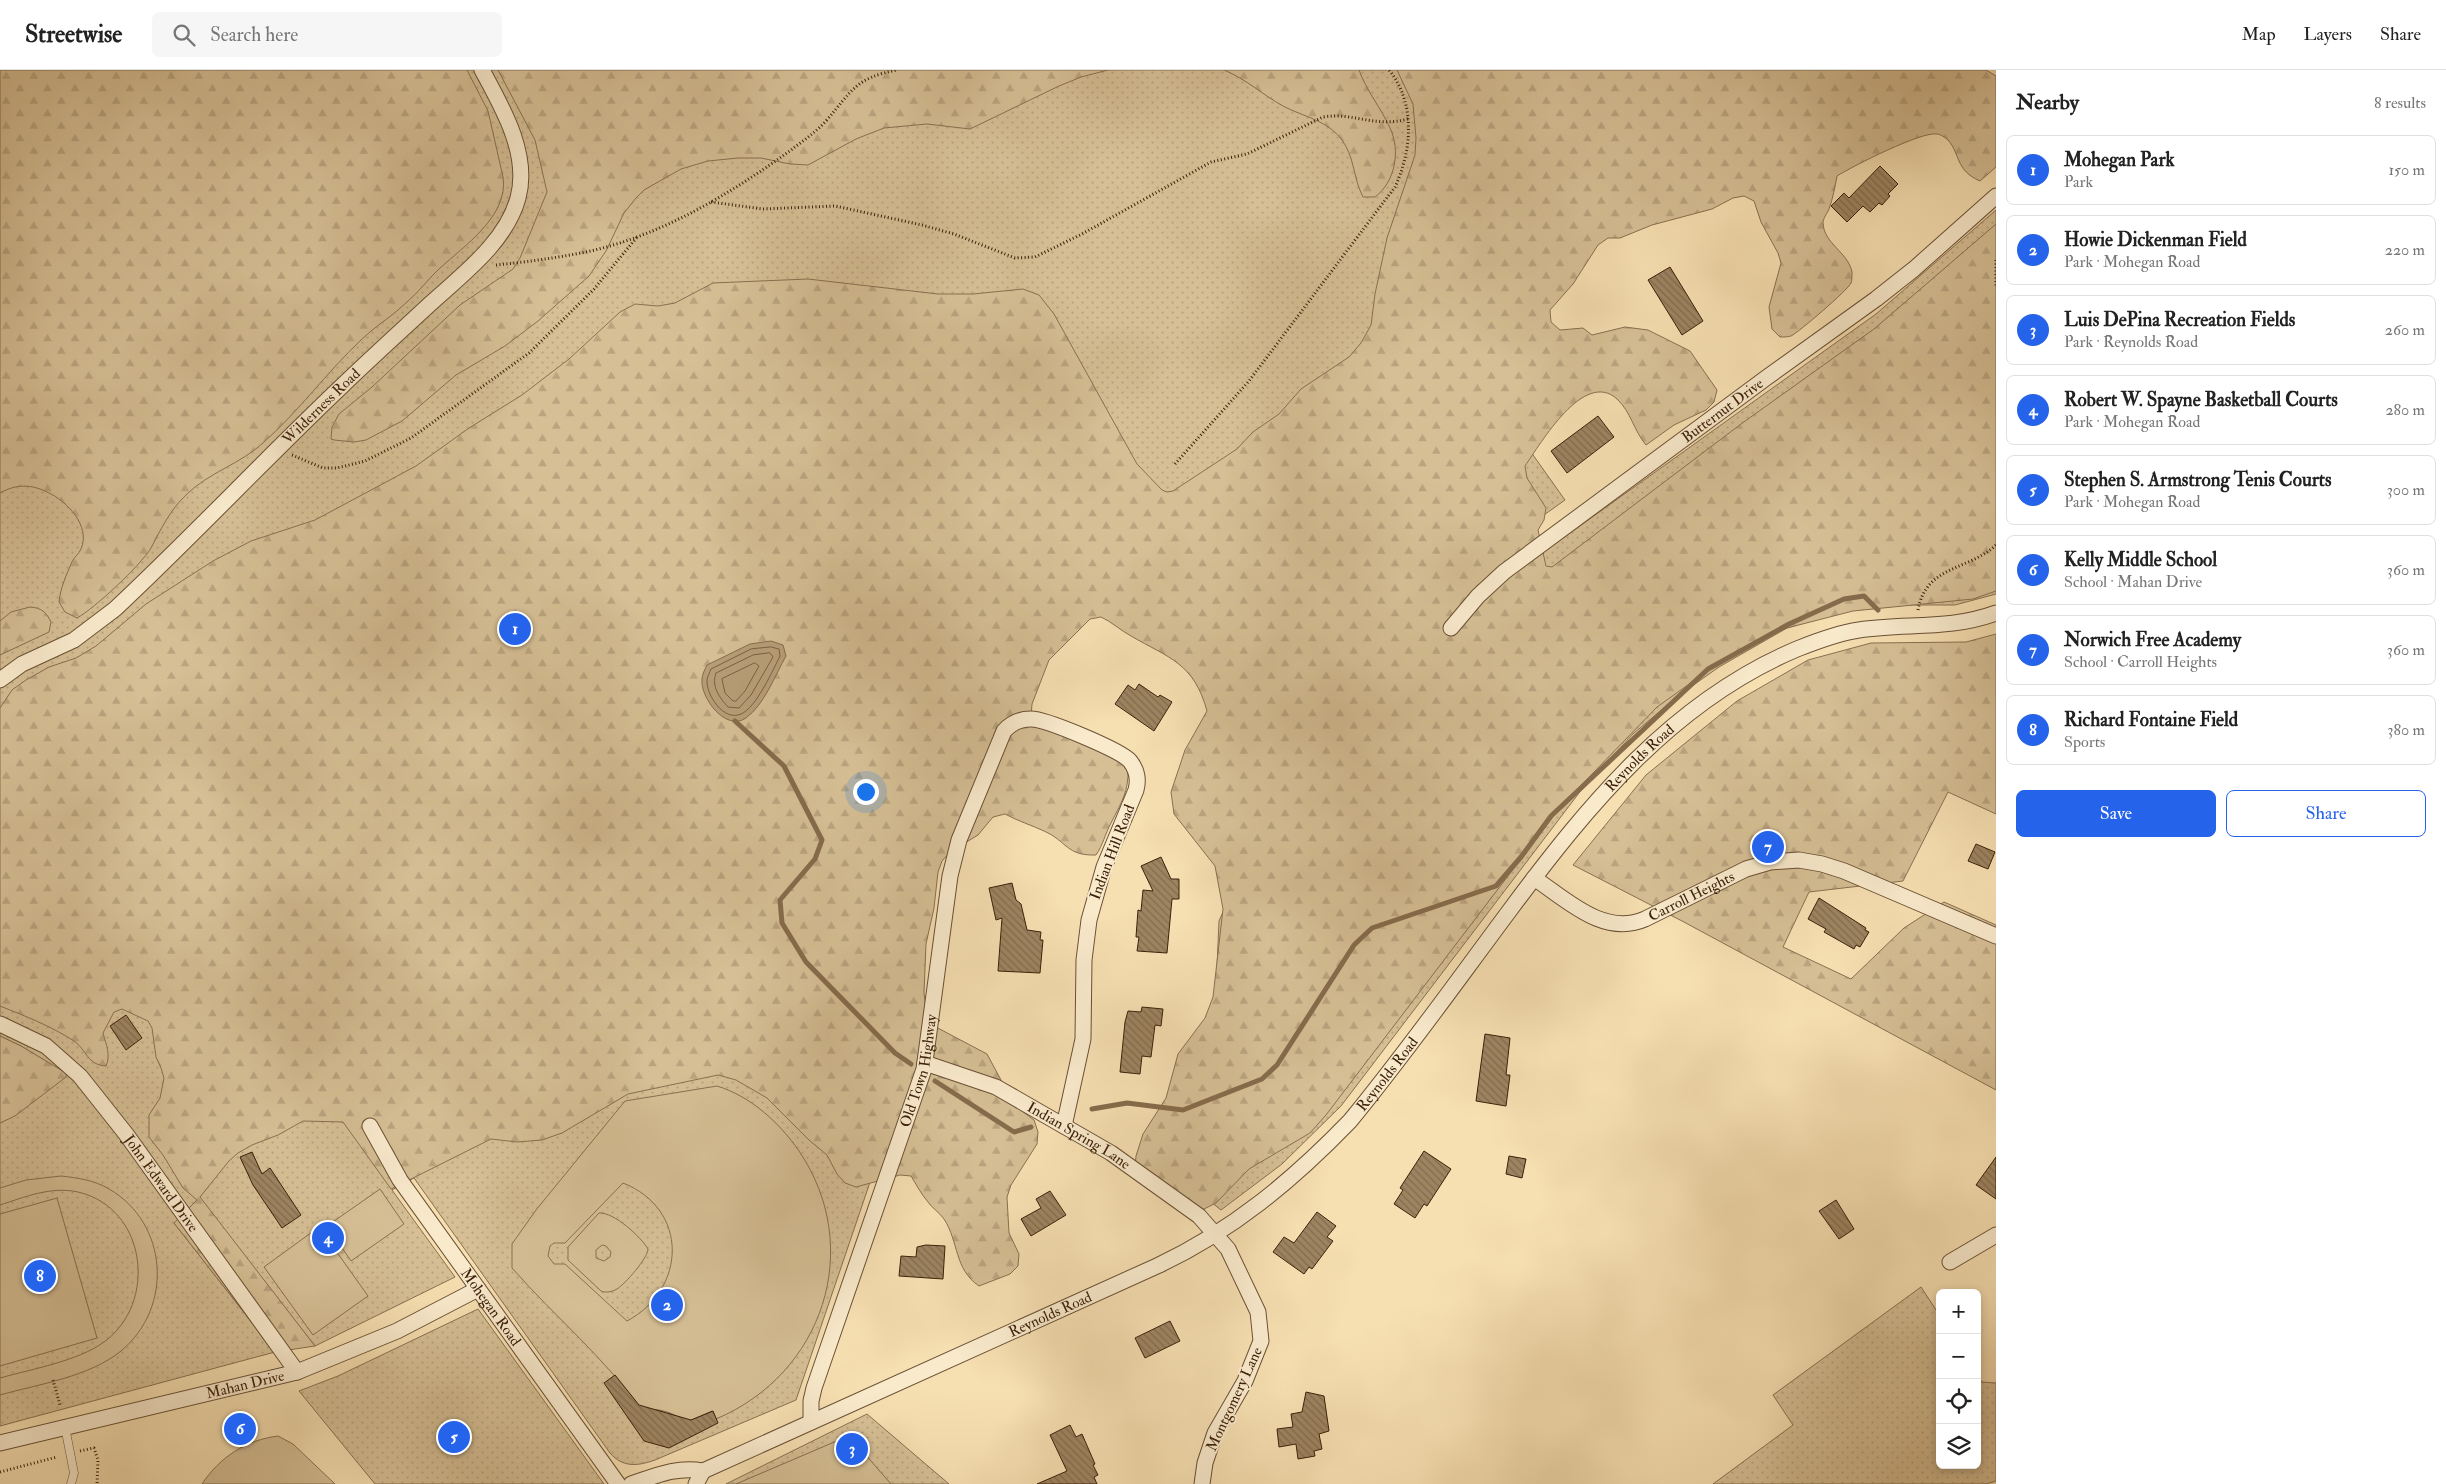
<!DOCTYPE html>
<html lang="en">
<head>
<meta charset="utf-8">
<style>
  body { margin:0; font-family:"IM FELL Double Pica",serif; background:#f6f6f6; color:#222 }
  .controls { position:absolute; right:15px; bottom:15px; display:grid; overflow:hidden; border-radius:8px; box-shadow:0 2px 8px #0003 }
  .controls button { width:45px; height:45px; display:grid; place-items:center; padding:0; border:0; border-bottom:1px solid #e0e0e0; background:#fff; color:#222; font:25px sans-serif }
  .you { position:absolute; left:865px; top:721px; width:18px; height:18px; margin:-12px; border:4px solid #fff; border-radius:50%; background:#1a73e8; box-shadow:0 0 0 8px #1a73e833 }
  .badge { display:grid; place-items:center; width:32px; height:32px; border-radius:50%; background:#2563eb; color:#fff; font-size:16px; font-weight:700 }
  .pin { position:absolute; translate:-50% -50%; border:2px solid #fff; box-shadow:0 1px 5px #0006 }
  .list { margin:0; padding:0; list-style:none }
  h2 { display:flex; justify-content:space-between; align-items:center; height:65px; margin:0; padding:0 20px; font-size:21px }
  h2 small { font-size:16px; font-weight:400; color:#767676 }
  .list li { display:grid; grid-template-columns:32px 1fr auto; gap:15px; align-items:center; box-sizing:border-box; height:70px; margin:0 10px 10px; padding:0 10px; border:1px solid #e0e0e0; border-radius:8px }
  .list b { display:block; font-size:19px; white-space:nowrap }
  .list p { margin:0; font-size:16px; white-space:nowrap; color:#767676 }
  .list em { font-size:16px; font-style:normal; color:#767676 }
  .actions { display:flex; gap:10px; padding:15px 20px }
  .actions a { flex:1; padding:11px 0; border:1px solid #2563eb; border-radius:8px; text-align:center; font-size:18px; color:#2563eb }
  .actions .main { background:#2563eb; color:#fff }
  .icon { flex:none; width:28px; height:28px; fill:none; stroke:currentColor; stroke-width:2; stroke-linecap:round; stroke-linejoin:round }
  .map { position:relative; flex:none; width:1996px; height:1414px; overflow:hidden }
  header { display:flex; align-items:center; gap:30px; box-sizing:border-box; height:70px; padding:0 25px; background:#fff; border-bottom:1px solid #e0e0e0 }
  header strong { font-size:24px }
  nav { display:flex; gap:28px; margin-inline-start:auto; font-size:18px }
  .search { width:350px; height:45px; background:#f6f6f6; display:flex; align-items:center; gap:12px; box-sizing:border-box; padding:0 18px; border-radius:8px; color:#767676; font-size:19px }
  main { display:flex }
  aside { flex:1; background:#fff }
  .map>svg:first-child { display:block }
</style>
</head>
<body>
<header>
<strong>Streetwise</strong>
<div class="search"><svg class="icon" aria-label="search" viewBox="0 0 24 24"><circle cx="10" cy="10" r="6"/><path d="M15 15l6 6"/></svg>Search here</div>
<nav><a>Map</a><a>Layers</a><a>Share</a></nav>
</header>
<main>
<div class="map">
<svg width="1996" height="1414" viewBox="0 0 1996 1414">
  <defs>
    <pattern id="grass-dots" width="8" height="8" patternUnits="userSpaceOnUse" patternTransform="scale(1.25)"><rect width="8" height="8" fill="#d6bf95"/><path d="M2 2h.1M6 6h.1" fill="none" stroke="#b9a47f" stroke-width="1.8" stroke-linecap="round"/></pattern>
    <pattern id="forest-firs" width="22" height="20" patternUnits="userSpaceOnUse" patternTransform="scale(1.25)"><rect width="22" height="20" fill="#d6bf95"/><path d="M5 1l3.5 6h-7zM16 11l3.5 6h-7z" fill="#b9a47f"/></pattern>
    <pattern id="building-back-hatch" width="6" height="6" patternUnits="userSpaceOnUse" patternTransform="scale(1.25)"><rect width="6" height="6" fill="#9d8461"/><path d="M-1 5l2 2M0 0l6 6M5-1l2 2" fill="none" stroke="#816c4e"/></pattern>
  </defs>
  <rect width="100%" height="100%" fill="#f6dfb1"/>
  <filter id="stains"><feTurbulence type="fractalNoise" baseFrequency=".004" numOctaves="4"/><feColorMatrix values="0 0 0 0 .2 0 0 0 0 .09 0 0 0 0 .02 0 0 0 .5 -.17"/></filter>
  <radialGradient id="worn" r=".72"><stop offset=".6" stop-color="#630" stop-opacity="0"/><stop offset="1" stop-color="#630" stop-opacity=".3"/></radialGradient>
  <path fill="url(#grass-dots)" stroke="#897050" d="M0,0H1815L1438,251L1565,430L1430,526L1475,531L1876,244L1996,140V524L1955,535H1865L1787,558L1719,597L1678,626L1633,664L1579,723L1341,1036L1282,1094L1221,1140L1173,1102L1215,943L1219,851L1272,731L1277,635L1051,520L940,777L902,1018L796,1330L655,1390C638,1396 623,1398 610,1383L414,1108L392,1120L455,1207L315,1276L199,1129L174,1153L275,1282L0,1356V1038L65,1003L21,976L0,966Z
    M1921,1217L1940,1246V1395H1977V1305L1982,1312L1996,1313V1411L1986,1414H1713L1793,1355L1773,1325Z
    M478,1239L604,1414H375L299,1321L338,1306Z
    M867,1344L949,1414H726Z"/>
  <path fill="url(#forest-firs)" stroke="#897050" d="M0,0H467L488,41L503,107C509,146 464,176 439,199C428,209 419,222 407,232C393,246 375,256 361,270C327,302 299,341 264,372C241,394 209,402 186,425C170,440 161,459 151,478C140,496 95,538 77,548L65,542L59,532C60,519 67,503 72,492C74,487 79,484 81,479C91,456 67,431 47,422C31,414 16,414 0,423Z
    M498,0H1108L1081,7L1059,16L970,59L927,54L884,58L856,69L808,95L790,94L761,88H738L708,91L681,99L644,120L636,128L624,143L606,181L589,206L538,251L505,276L456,305L402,351L366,370L354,372L334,370L331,369L332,357L339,344L372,317L460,235L513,199L520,188L547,122L535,70Z
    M1224,0H1359C1366,20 1381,38 1390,58C1401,81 1395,112 1375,127H1363C1353,108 1355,88 1342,70C1327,50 1304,47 1283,36C1263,25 1246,9 1224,0Z
    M1397,0H1986L1996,6V97L1980,111C1955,100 1961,85 1948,70C1946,68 1940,64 1937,64C1922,61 1853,96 1837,106C1835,117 1833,128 1829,139C1827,144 1823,148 1823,153C1824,174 1848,182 1852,202C1852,204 1852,211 1851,213C1848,220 1799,262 1791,266C1788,267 1783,267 1780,267L1772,259L1769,237L1781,193L1778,183L1761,152L1754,131L1744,126L1733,128L1712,139L1652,155L1620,168H1608L1598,175L1573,214L1550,240L1551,252L1560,260L1583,258L1592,265L1625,257L1648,260L1690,281L1717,320L1714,332L1706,340L1674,355L1646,375C1634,361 1631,342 1617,329C1584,299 1541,373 1525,396L1527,408L1546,438L1544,450L1538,460L1546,496L1552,497L1741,354L1874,259L1996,154V521L1973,529L1853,541L1783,559L1723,590L1657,637L1562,735L1326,1045L1310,1063L1249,1099L1216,1133L1194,1144L1134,1109L1136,1086L1143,1064L1166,1028L1178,984L1205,948L1213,927L1223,839L1215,796L1174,744L1171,722L1185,680L1207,641C1194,593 1169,588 1131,566C1120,560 1112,552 1101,547L1090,549L1049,590L1032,634L1031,646L1083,665L1128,698C1129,722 1121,733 1111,753C1105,764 1103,775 1096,785C1066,786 1067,771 1044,761C1031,755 1018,751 1005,744L993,747L978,765L950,782L942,791L938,802L934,838L926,874L924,923L927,947L934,956L987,984L1015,1036L1034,1050L1038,1062L1037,1074L1011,1115L1007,1127L1009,1163L1019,1184L1018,1196L1010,1204L979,1216C954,1199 959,1172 944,1149C939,1142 932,1138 928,1132C921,1124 916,1114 911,1106L900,1105L856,1117L845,1113L837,1104L827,1085L809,1070L767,1028L736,1010L718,1005L628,1024L562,1063L542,1070L517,1072L491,1069L391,1119L343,1052L303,1051L278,1065L252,1075L238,1083L229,1091L200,1127L315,1276L275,1282L174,1153L197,1130L183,1118L163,1085L149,1067V1045L160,1028L164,1008L161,998L156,987L152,958L148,951L122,939L114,942L103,963C106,974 111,985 106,996C87,995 87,980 74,971C51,956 25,946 0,936V638L12,620L26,610L49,597L76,588L96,576L146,534L213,491L251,471L315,450L416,396L469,358L522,325L569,289L620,242L635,234L658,236L675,233L713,213L808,209L938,224H973L1023,219L1039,225L1054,244L1137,394L1162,420L1167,422L1173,421L1237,379L1253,362L1279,344L1301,319L1349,287L1361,273L1371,255L1375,224L1387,168L1415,85L1416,68L1413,34Z
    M30,537C42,538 46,542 51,552L49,562L0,585V551L11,542Z
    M1996,564V744L1948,722L1903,811L1809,822L1783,877L1851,909L1904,858L1944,832L1996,855V1020L1682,851L1573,795L1646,705L1737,631L1808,590L1871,573L1966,572Z
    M0,966L21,976L66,1003V1007L15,1046L0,1053Z"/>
  <path fill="#d6bf95" stroke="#897050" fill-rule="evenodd" d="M717,1016C750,1026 779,1052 799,1081C865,1178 823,1304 716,1349L712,1341L685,1353C677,1343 654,1336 642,1341C606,1289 555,1247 512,1198V1174L536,1140L625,1031ZM623,1113C689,1139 687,1219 627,1251L565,1194H554L548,1186L550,1176L554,1173H565Z
    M61,1106C78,1108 94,1110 109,1119C168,1153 174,1237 121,1281C89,1307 39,1314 0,1325V1308C32,1299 78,1291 104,1272C158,1233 147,1138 78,1122C51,1116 25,1127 0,1135V1118L26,1110Z
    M380,1119L404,1154L351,1191L327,1156Z
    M57,1128L97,1268L0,1296V1144Z
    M599,1143C614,1142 641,1167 648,1179C648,1188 625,1214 617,1219C612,1222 606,1223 601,1221L568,1190V1177ZM602,1175L606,1176L611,1182L610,1187L604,1191L596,1188V1180Z
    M319,1157L368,1226L313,1265L264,1197Z
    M278,1366L293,1374L335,1414H202C220,1387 246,1370 278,1366Z
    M846,1367L857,1375L891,1414H736Z"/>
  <path fill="#b79e78" stroke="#866c4c" d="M771,571L783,575L786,586C775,605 765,634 746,648C726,662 700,628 702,609C702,605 705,599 707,595L750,574Z"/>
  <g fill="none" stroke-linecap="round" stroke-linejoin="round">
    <path stroke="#7a6041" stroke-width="1" d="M771,577L779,579L780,586C773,600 756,638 741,644C724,652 706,625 707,610C707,607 710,602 711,599L751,579Z
      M770,583L773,587L751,625L739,638L728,637C720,628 711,617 716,603L753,585Z
      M755,593L759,596L745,621L736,631H733L725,623L722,609Z"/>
    <path stroke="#866c4c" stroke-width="5" d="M735,651L784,696L822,770L815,789L780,830L782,853L806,892L895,983L911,994
      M935,1011L1014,1062L1031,1057
      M1092,1039L1127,1033L1183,1040L1262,1009L1277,995L1354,875L1372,858L1496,816L1521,787L1551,746L1708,599L1789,554L1844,529L1864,526L1878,540"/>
  </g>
  <path fill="url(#building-back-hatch)" stroke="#3c210a" d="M1880,96L1898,114L1888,124L1890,126L1882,135L1879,133L1870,142L1863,136L1847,152L1831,136L1844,123L1849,128Z
    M1670,197L1703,251L1682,265L1648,210Z
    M1598,346L1614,367L1567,403L1551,381Z
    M1139,614L1158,627L1160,625L1172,632L1154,661L1115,634L1128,615L1135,620Z
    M1976,774L1995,782L1988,799L1968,791Z
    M1161,787L1171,809H1179V829H1172L1167,883L1137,881L1139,867H1136L1138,840L1141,841L1143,820L1153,821L1141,796Z
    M1012,813L1016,830L1021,834L1027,860L1041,862L1040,870H1043L1040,903L998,901L1002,848L996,850L989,818Z
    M1819,828L1866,858L1865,860L1869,862L1860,877L1856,875L1854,879L1824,862L1826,859L1808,849Z
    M1142,937L1163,939L1161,956L1155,955L1151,987L1142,986L1140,1004L1120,1002L1125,952L1128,941L1141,942Z
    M126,945L142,968L126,980L110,956Z
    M1485,964L1510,968L1506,1005H1510L1506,1036L1476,1031Z
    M1424,1081L1451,1099L1427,1136L1424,1134L1415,1148L1394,1134L1403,1120L1400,1118Z
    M252,1082L262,1104L270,1098L301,1145L282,1158L253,1115L240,1087Z
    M1509,1086L1526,1089L1522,1108L1506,1104Z
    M1996,1087V1129L1976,1115Z
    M1050,1121L1066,1145L1031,1166L1021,1149L1041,1138L1036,1129Z
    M1836,1130L1854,1159L1839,1169L1819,1141Z
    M1317,1142L1336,1156L1327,1167L1333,1171L1312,1199L1309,1197L1304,1204L1273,1182L1284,1167L1294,1173Z
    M926,1175L945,1176L943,1209L899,1206L901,1186L916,1187L917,1177Z
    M1170,1251L1180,1271L1145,1288L1135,1268Z
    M615,1305L639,1335L691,1350L713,1341L718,1353L669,1378L644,1371L604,1313Z
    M1306,1322L1324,1326L1329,1361L1319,1364L1322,1379L1314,1381L1315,1386L1298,1389L1296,1374L1279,1377L1277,1359L1293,1357L1291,1344L1302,1342Z
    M1070,1355L1076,1367L1082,1364L1095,1394L1093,1395L1098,1405L1094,1407L1097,1414H1037L1067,1401L1050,1365Z"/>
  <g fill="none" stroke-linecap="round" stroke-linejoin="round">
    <g stroke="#6a5034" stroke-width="9">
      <path id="lane" d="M65,1357L74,1403L71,1414"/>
    </g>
    <g stroke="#6a5034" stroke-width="17">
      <g id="street">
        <path id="s1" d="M1451,558L1478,526L1504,502L1766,308L1876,229L1914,199L1996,126"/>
        <path id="s2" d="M0,610L22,594L74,570L115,539C192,467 265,389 342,316C371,288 401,261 430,234C463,204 506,172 518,128C530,84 502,37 482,0"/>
        <path id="s3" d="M1534,808C1567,830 1604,867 1645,849L1746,799L1770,792L1799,790L1822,794L1844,801L1996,866"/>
        <path id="s4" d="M0,954L46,976L80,1006L126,1064L297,1302"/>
        <path id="s5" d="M925,993L996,1017L1111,1083L1199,1146L1228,1179L1258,1242L1261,1271L1245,1311L1215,1363L1205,1393L1202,1414"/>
        <path id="s6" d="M370,1056L400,1110L618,1414"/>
        <path d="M1950,1192L1996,1165"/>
        <path id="s7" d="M811,1352V1331L814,1318L924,999L950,806L959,770L1004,661C1011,653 1020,649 1031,649C1046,649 1120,680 1130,691C1137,700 1139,709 1136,720L1104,797L1089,850L1084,890L1083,969L1064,1056"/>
        <path id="s8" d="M0,1373L297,1302L397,1261L478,1219"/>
        <path id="s9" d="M631,1414C655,1406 677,1396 703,1401L1157,1196C1232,1161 1293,1110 1350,1051C1406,983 1457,911 1510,840C1588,735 1673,631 1797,579C1817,571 1838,563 1859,560C1907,553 1950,560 1996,543"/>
        <path d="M696,1414L703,1401"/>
      </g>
    </g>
    <path stroke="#3c210a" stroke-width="3" stroke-dasharray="1 2.5" stroke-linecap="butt" d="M711,132L763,139L835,136L922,155L954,164L1015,188L1035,187L1082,164L1211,92L1247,84L1323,47C1354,42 1373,58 1408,49
      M1996,190V216
      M496,195C526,192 556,188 586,182C661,166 730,124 791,80C803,71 816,62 826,51C852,21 855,8 897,0
      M292,385L323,398H337L365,391L411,368L529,283L594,219L638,166
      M1175,394L1249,311L1395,117C1412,81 1416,33 1389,0
      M1918,540C1926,495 1968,501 1996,475
      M53,1310L60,1335
      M80,1381L94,1378L98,1390L97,1414
      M0,1402L57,1387"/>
    <use href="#lane" stroke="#f9eacc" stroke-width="8"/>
    <use href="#street" stroke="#f9eacc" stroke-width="15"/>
  </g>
  <g text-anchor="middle" stroke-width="4" stroke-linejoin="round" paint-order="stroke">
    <g font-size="15" fill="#3c210a" stroke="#f9eacc">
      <text dy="5" stroke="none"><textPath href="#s2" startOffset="425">Wilderness Road</textPath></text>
      <text dy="5" stroke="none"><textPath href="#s1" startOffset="349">Butternut Drive</textPath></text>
      <text dy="5" stroke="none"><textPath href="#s9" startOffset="1280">Reynolds Road</textPath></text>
      <text transform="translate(1112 782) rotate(-69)" y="5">Indian Hill Road</text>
      <text dy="5" stroke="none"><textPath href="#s3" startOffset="176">Carroll Heights</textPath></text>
      <text dy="5" stroke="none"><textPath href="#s7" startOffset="369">Old Town Highway</textPath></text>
      <text dy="5" stroke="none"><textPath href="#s9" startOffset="875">Reynolds Road</textPath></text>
      <text dy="5" stroke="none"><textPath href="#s5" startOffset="171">Indian Spring Lane</textPath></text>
      <text dy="5" stroke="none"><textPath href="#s4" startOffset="231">John Edward Drive</textPath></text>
      <text dy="5" stroke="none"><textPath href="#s6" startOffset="218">Mohegan Road</textPath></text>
      <text dy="5" stroke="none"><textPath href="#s9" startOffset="455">Reynolds Road</textPath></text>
      <text dy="5" stroke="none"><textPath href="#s8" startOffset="252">Mahan Drive</textPath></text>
      <text transform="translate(1234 1329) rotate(-65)" y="5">Montgomery Lane</text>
    </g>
  </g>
  <rect width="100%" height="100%" filter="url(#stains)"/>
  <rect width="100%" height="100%" fill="url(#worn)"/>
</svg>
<div class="controls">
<button>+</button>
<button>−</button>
<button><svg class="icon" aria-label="locate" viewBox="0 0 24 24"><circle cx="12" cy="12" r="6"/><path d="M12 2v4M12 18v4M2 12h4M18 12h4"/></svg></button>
<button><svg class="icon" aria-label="layers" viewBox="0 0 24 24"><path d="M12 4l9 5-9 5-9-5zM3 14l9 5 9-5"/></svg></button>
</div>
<div class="you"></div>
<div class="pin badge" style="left:515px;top:559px">1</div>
<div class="pin badge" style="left:667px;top:1235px">2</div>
<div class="pin badge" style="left:852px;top:1379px">3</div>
<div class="pin badge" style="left:328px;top:1168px">4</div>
<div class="pin badge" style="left:454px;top:1367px">5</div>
<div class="pin badge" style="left:240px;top:1359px">6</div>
<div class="pin badge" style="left:1768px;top:777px">7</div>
<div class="pin badge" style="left:40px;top:1206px">8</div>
</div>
<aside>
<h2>Nearby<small>8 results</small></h2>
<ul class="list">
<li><span class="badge">1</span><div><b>Mohegan Park</b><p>Park</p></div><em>150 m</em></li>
<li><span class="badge">2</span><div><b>Howie Dickenman Field</b><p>Park · Mohegan Road</p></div><em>220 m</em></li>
<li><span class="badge">3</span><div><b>Luis DePina Recreation Fields</b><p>Park · Reynolds Road</p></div><em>260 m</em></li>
<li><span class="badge">4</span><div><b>Robert W. Spayne Basketball Courts</b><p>Park · Mohegan Road</p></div><em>280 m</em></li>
<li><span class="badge">5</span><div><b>Stephen S. Armstrong Tenis Courts</b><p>Park · Mohegan Road</p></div><em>300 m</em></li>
<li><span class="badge">6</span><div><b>Kelly Middle School</b><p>School · Mahan Drive</p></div><em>360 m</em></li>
<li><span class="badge">7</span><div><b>Norwich Free Academy</b><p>School · Carroll Heights</p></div><em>360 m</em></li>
<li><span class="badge">8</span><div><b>Richard Fontaine Field</b><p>Sports</p></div><em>380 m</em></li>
</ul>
<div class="actions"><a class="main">Save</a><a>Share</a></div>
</aside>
</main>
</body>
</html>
